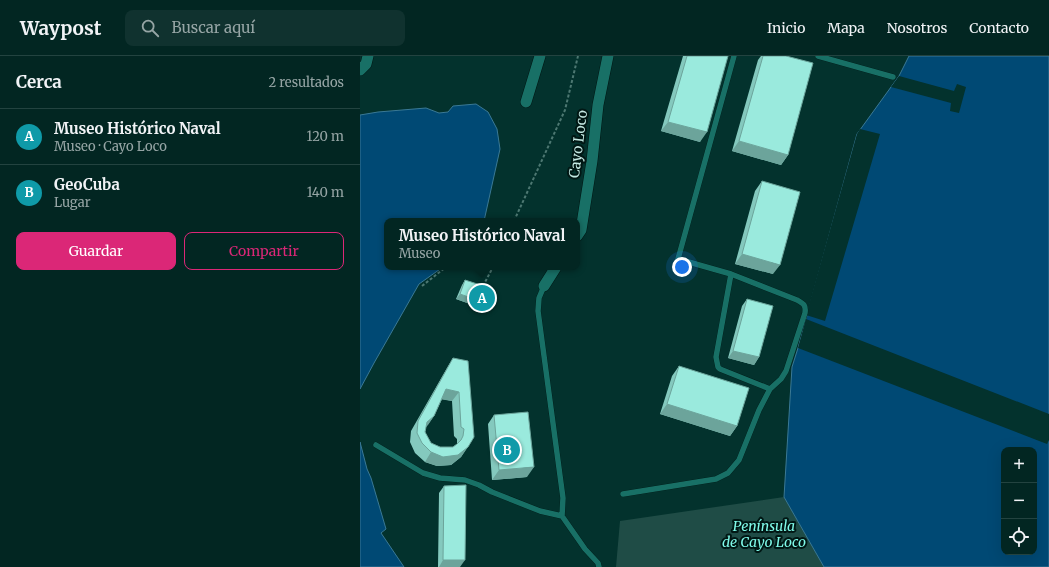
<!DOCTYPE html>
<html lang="es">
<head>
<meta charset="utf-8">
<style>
  body { margin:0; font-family:Merriweather,serif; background:#10322f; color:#f1f3f6 }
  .controls { position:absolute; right:12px; bottom:12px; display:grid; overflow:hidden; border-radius:8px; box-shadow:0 4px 16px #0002 }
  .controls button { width:36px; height:36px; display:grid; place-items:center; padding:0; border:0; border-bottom:1px solid #234340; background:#022622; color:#f1f3f6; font:20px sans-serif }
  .you { position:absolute; left:322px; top:211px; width:14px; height:14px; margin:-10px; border:3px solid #fff; border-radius:50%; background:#1a73e8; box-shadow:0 0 0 6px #1a73e833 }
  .badge { display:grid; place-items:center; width:26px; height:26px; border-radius:50%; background:#db2777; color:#fff; font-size:13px; font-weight:700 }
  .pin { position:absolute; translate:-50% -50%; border:2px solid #fff; box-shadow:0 1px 4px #0006 }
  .popup { position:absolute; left:24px; top:162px; width:196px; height:52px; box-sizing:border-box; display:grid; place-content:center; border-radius:8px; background:#022622; filter:drop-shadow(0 1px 3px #0005); font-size:13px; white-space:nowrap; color:#96a5a5 }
  .popup b { font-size:15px; color:#f1f3f6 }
  .popup::after { content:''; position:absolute; left:50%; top:100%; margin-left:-8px; border:8px solid transparent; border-top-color:#022622 }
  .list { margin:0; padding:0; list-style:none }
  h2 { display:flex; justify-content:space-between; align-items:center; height:52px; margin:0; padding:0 16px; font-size:17px }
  h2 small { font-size:13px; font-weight:400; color:#96a5a5 }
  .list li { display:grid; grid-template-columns:26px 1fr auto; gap:12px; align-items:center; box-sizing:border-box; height:56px; padding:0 16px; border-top:1px solid #234340 }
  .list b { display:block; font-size:15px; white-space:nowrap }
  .list p { margin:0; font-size:13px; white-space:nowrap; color:#96a5a5 }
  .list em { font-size:13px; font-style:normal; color:#96a5a5 }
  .actions { display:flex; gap:8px; padding:12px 16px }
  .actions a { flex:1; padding:9px 0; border:1px solid #db2777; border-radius:8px; text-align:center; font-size:14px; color:#db2777 }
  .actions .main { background:#db2777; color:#fff }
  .icon { flex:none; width:22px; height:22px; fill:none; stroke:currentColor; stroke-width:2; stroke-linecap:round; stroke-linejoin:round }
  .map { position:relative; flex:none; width:689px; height:511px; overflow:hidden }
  header { display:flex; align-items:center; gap:24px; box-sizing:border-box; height:56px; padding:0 20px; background:#022622; border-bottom:1px solid #234340 }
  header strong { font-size:19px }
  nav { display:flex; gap:22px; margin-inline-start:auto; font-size:14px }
  .search { width:280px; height:36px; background:#10322f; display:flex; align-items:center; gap:10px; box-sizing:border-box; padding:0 14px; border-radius:8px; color:#96a5a5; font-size:15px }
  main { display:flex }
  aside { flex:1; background:#022622 }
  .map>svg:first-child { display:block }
</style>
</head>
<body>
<header>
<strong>Waypost</strong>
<div class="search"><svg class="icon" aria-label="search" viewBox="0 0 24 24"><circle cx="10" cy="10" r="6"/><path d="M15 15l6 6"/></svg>Buscar aquí</div>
<nav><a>Inicio</a><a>Mapa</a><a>Nosotros</a><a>Contacto</a></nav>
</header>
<main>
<aside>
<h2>Cerca<small>2 resultados</small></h2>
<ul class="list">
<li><span class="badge" style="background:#0f9aa8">A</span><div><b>Museo Histórico Naval</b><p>Museo · Cayo Loco</p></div><em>120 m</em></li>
<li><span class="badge" style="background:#0f9aa8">B</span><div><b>GeoCuba</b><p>Lugar</p></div><em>140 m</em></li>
</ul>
<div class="actions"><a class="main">Guardar</a><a>Compartir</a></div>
</aside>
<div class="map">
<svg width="689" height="511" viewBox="0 0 689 511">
  <rect width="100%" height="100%" fill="#03322d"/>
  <path fill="#1f4c46" d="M424,441L464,511H256L260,465Z"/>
  <path fill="#004974" stroke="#3a7995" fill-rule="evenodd" d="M549,0H689V511H464L424,441L432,311L438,292L497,78L531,31L539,20ZM644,394H674V496H644Z
    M116,48L128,56L137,73L140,93L124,165H27V211H83L59,228L14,307L0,333V59L18,56L66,52L79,57L88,56L93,50Z
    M0,386L7,413L11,422L26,473L21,477L44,511H0Z"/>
  <path fill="#03322d" d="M539,20L594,35L597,28L606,31L599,57L590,55L591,47L531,31Z
    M500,73L520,78L465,265L446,259L497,78Z
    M446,263L689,358V384L687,388L438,292Z"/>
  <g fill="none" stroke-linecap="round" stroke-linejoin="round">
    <g stroke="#001714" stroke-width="6">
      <path id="lane" d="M374,0L318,203L371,218L437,244C444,248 446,249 445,257L426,315L421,323L410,333
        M458,0L533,21
        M16,389L63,417L80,422L105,424L119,429L132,436L180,455L202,460L203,442L178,255L179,242L184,230
        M263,438L356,423L368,417L379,404L399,354L410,333L360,313L358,311L356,301L371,218
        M202,460L225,493L238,507L239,511"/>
    </g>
    <g stroke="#001714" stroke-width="12">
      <path id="street" d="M0,14L6,8L8,0
        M166,46L180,0
        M217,180L221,174L232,105L238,49L248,0
        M184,230L196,211"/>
    </g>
    <path stroke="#4d7872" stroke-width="2" stroke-dasharray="3 2" stroke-linecap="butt" d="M154,165L205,54L218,0
      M121,211L131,215
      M62,230L86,211
      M123,230L133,211"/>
    <use href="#lane" stroke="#187066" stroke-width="5.5"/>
    <use href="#street" stroke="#187066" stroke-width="11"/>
  </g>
  <path fill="#84c9be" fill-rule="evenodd" d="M323,0H368L340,86L301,75Z
    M401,0H426L428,99L421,109L372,95L398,4Z
    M402,125L413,218L375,208L395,135Z
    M105,224L128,248L124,253L96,243L102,229Z
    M387,243L399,301L394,309L368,302L382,250Z
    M93,302L114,381L101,401L91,409L77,410L65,406L55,397L50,386L51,375L87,312ZM82,343L92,345L94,380L97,383V388L93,391H80L71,387L65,376L66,371L74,360Z
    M319,310L377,370L370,380L300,358L312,320Z
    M134,359L167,421L132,424L128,368Z
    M84,430L100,511H78L79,437Z"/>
  <path fill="#6ca49b" d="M308,66L347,76L340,86L301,75Z
    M379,85L428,99L421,109L372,95Z
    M382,198L420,209L413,218L375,208Z
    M100,238L128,248L124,253L96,243Z
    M373,295L399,301L394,309L368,302Z
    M86,333L99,336L92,345L79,343Z
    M307,348L377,370L370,380L300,358Z
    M74,360L68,369L60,376L67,366Z
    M108,391L101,401L91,409L77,410L65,406L71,396Z
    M174,411L167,421L132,424L139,414Z
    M83,504H105L100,511H79Z"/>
  <path fill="#9aeadd" stroke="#6ca49b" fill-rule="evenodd" d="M327,0H368L347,76L308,66Z
    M403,0H426L453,7L428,99L379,85Z
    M402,125L440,136L420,209L382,198Z
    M105,224L133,233L128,248L100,238Z
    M387,243L413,250L399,301L373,295Z
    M93,302L108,305L114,381L108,391L98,399L83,401L71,396L62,387L57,377L58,365ZM86,333L99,336L101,371L104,373L103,380L101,384L97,388L93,391H80L71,387L65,376L67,366L74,360Z
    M319,310L389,332L377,370L307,348Z
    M168,356L174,411L139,414L134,359Z
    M106,429L105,504H83L84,430Z"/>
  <g text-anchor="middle" stroke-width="4" stroke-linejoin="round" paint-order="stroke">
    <g font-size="14" fill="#c3e8e2" stroke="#001714">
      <text transform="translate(218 88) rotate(-83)" y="5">Cayo Loco</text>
    </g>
    <g font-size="14" font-style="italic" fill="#7ffbea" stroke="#001714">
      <text x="404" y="475">Península<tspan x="404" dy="16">de Cayo Loco</tspan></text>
    </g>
  </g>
</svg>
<div class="controls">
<button>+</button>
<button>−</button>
<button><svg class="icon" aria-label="locate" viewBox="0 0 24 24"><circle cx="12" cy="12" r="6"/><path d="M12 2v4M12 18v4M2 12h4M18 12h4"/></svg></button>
</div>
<div class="you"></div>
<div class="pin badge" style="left:122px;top:242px;background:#0f9aa8">A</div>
<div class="popup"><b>Museo Histórico Naval</b>Museo</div>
<div class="pin badge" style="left:147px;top:394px;background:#0f9aa8">B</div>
</div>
</main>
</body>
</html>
